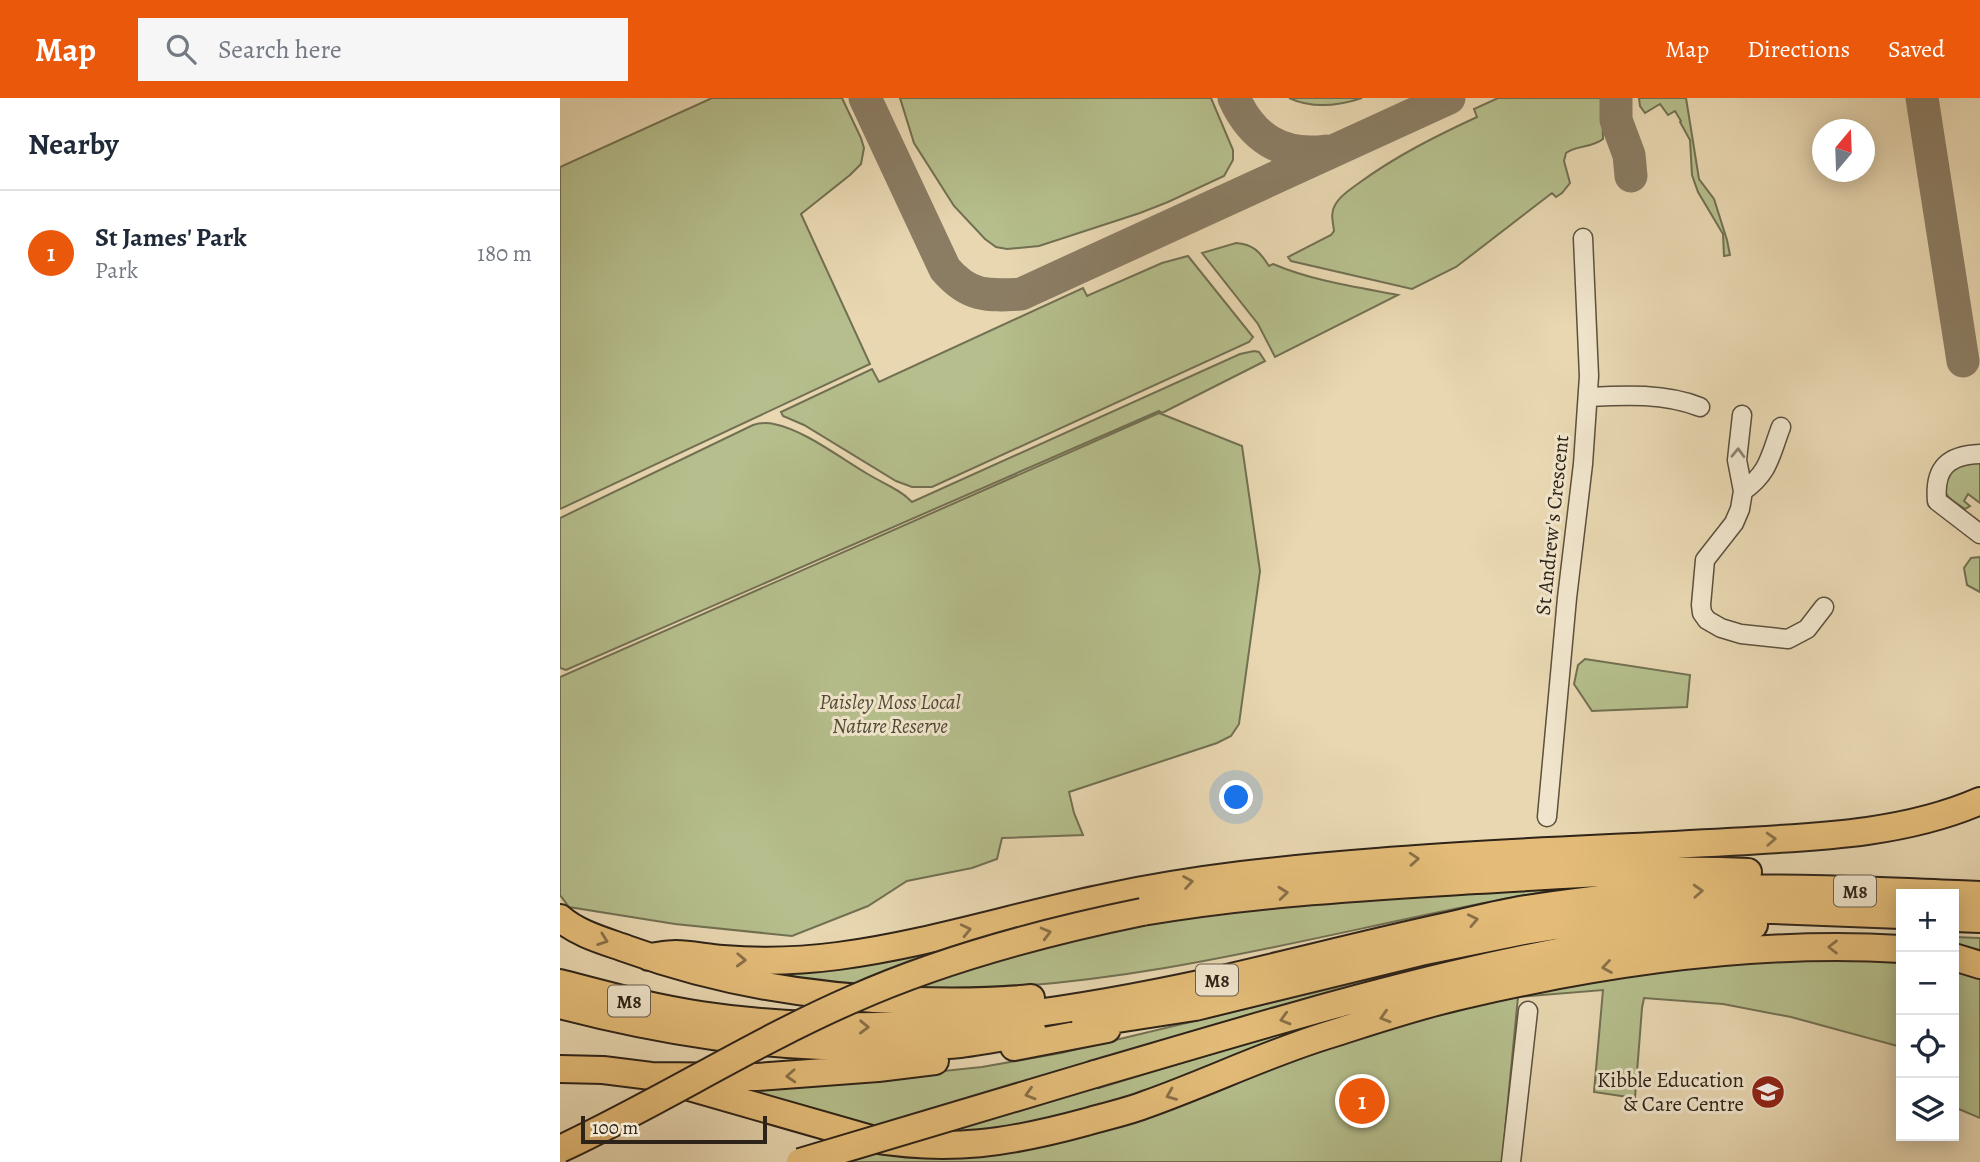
<!DOCTYPE html>
<html lang="en">
<head>
<meta charset="utf-8">
<style>
  body { margin:0; font-family:Alegreya,serif; background:#f6f6f7; color:#1f2937 }
  .controls { position:absolute; right:21px; bottom:21px; display:grid; overflow:hidden; border-radius:0px; box-shadow:0 4px 18px #0003 }
  .controls button { width:63px; height:63px; display:grid; place-items:center; padding:0; border:0; border-bottom:2px solid #e0e1e3; background:#fff; color:#1f2937; font:35px sans-serif }
  .compass { position:absolute; left:1252px; top:21px; width:63px; height:63px; border-radius:50%; background:#fff; box-shadow:0 4px 18px #0003; rotate:19deg }
  .scale { position:absolute; left:21px; bottom:18px; width:186px; box-sizing:border-box; padding-left:7px; border:4px solid #2e2318; border-top:0; font-size:19px; line-height:24px; white-space:nowrap; color:#2e2318; -webkit-text-stroke:5px #f0e5cc; paint-order:stroke }
  .you { position:absolute; left:677px; top:700px; width:24px; height:24px; margin:-18px; border:5px solid #fff; border-radius:50%; background:#1a73e8; box-shadow:0 0 0 10px #1a73e833 }
  .badge { display:grid; place-items:center; width:46px; height:46px; border-radius:50%; background:#ea580c; color:#fff; font-size:23px; font-weight:700 }
  .pin { position:absolute; translate:-50% -50%; border:4px solid #fff; box-shadow:0 2px 7px #0006 }
  .list { margin:0; padding:0; list-style:none }
  h2 { display:flex; justify-content:space-between; align-items:center; height:91px; margin:0; padding:0 28px; font-size:30px }
  h2 small { font-size:23px; font-weight:400; color:#747a83 }
  .list li { display:grid; grid-template-columns:46px 1fr auto; gap:21px; align-items:center; box-sizing:border-box; height:126px; padding:0 28px; border-top:2px solid #e0e1e3 }
  .list b { display:block; font-size:26px; white-space:nowrap }
  .list p { margin:0; font-size:23px; white-space:nowrap; color:#747a83 }
  .list em { font-size:23px; font-style:normal; color:#747a83 }
  .icon { flex:none; width:38px; height:38px; fill:none; stroke:currentColor; stroke-width:2; stroke-linecap:round; stroke-linejoin:round }
  .map { position:relative; flex:none; width:1420px; height:1064px; overflow:hidden }
  header { display:flex; align-items:center; gap:42px; box-sizing:border-box; height:98px; padding:0 35px; background:#ea580c; color:#fff }
  header strong { font-size:33px }
  nav { display:flex; gap:38px; margin-inline-start:auto; font-size:24px }
  .search { width:490px; height:63px; background:#f6f6f7; display:flex; align-items:center; gap:18px; box-sizing:border-box; padding:0 24px; border-radius:0px; color:#747a83; font-size:26px }
  main { display:flex }
  aside { flex:1; background:#fff }
  .map>svg:first-child { display:block }
</style>
</head>
<body>
<header>
<strong>Map</strong>
<div class="search"><svg class="icon" aria-label="search" viewBox="0 0 24 24"><circle cx="10" cy="10" r="6"/><path d="M15 15l6 6"/></svg>Search here</div>
<nav><a>Map</a><a>Directions</a><a>Saved</a></nav>
</header>
<main>
<aside>
<h2>Nearby<small></small></h2>
<ul class="list">
<li><span class="badge">1</span><div><b>St James' Park</b><p>Park</p></div><em>180 m</em></li>
</ul>
</aside>
<div class="map">
<svg width="1420" height="1064" viewBox="0 0 1420 1064">
  <rect width="100%" height="100%" fill="#e8d7b1"/>
  <filter id="stains"><feTurbulence type="fractalNoise" baseFrequency=".00286" numOctaves="4"/><feColorMatrix values="0 0 0 0 .2 0 0 0 0 .09 0 0 0 0 .02 0 0 0 .5 -.17"/></filter>
  <radialGradient id="worn" r=".72"><stop offset=".6" stop-color="#630" stop-opacity="0"/><stop offset="1" stop-color="#630" stop-opacity=".3"/></radialGradient>
  <path fill="#b5be8c" stroke="#727052" stroke-width="2" d="M152,0H282L301,40L304,50L301,66L290,77L241,116L310,266L0,411V69Z
    M340,0H651L673,52V62L664,78L608,104L580,115L479,148L447,151L436,149L425,141L394,108L354,45Z
    M729,0H802C778,8 753,11 729,0Z
    M938,0H1042L1043,41C1032,50 1017,47 1006,55L1004,63L1010,85L1002,95L996,99L992,95L896,169L852,191L731,163L728,159L771,137L774,133C773,123 770,116 775,107C780,97 791,91 799,85C836,58 876,38 917,19L914,11Z
    M1079,0H1126L1139,81L1154,101L1167,142L1170,157L1164,158L1163,136L1138,94L1132,77L1130,42L1120,24L1121,23L1115,13L1108,17L1100,6L1085,15L1080,8Z
    M676,145C693,146 700,154 709,168L713,166C753,183 796,189 838,197L715,259L698,226L642,155Z
    M628,158L693,239L689,244L372,389H352L336,383L244,327L223,318L221,314L312,271L319,284L523,190L527,198L602,165Z
    M694,253L699,254L705,263L602,315L599,313L6,572L0,570V420L193,327C200,325 206,324 214,326C244,332 279,359 306,375C322,385 340,391 352,404L680,256Z
    M599,315L682,348L700,473L679,626L671,638L657,645L509,694L514,715L523,737L442,740L437,761L412,770L347,783L308,808L232,838L115,826L9,809L0,797V579Z
    M1420,362V405L1408,396L1404,403L1410,408L1405,411C1400,407 1390,402 1387,397C1381,388 1389,372 1398,367C1403,364 1413,363 1420,362Z
    M1420,459V494L1407,487L1404,470L1411,460Z
    M1025,561L1130,577L1127,609L1032,613L1014,586L1018,567Z
    M1047,784C832,814 623,885 405,891C363,892 319,893 278,888C246,884 215,878 184,873L659,812Z
    M1394,839L1420,840V858L1394,850Z
    M993,843L535,976L539,990L728,933L807,913L513,1021L408,1035L311,1032L223,1010L176,986L364,975L422,969L501,955L848,872L916,857Z
    M1341,859V949L1231,919L1163,906L1084,900L1082,910L1075,1000L1034,994L1043,892L958,899L942,1064H287L328,1051L418,1053L809,931L926,898L1174,863Z
    M1394,869L1420,880V1020L1394,1009Z"/>
  <g fill="none" stroke-linecap="round" stroke-linejoin="round">
    <path stroke="#8b7d64" stroke-width="33" d="M305,0L385,171C409,199 427,198 461,196L889,0
      M674,0C692,40 722,59 766,53
      M1056,0V22L1069,57L1071,78
      M1362,0L1403,263"/>
    <g stroke="#5c503e" stroke-width="21">
      <path id="minor" d="M1028,299C1065,297 1105,295 1140,309
        M1182,317L1177,362L1183,393L1180,411L1174,425L1145,462L1141,507L1142,515L1147,522L1161,530L1181,536L1228,541L1247,531L1264,509
        M1420,356C1388,357 1374,370 1377,403L1420,436
        M1183,393C1209,375 1210,358 1221,329
        M987,719L1007,500L1023,366L1029,278L1023,140
        M951,1064L968,913"/>
    </g>
    <g stroke="#2e2318" stroke-width="30">
      <path id="highway" d="M582,814C693,795 804,789 916,782C1006,777 1097,770 1188,774
        M0,820C18,836 45,843 67,851C160,885 255,900 354,903C393,904 432,904 471,900
        M1394,820L1420,821
        M89,859C98,858 107,856 116,856C131,856 147,860 163,861C201,864 240,863 278,858C369,846 458,817 548,799C637,780 726,771 817,764C933,754 1051,751 1168,744C1252,739 1342,737 1420,703
        M1394,859L1420,867
        M0,885C46,897 93,910 141,917C316,943 478,921 649,884C729,866 809,845 888,828C914,822 940,815 966,811C1033,801 1100,793 1167,791C1251,789 1336,794 1420,797
        M0,907C104,934 202,949 309,949C339,949 370,949 400,946C424,943 449,938 473,934
        M525,926L635,909L860,854L964,833L1020,824L1130,813L1186,811L1341,817
        M454,949L547,931
        M0,971L43,972L91,978L197,979L318,970L375,963
        M535,976C751,913 969,844 1194,827
        M91,978L311,1041C391,1054 449,1045 526,1024C546,1018 567,1014 587,1006C649,984 708,955 771,936C815,922 859,907 904,897C1046,864 1195,842 1341,851"/>
    </g>
    <use href="#minor" stroke="#f0e5cc" stroke-width="18"/>
    <use href="#highway" stroke="#e4bc78" stroke-width="26"/>
    <g stroke="#2e2318" stroke-width="30" stroke-linecap="butt">
      <path id="highway-bridge" d="M0,1051C99,1005 192,945 293,901C385,860 484,834 582,814
        M240,1064L535,976"/>
    </g>
    <use href="#highway-bridge" stroke="#e4bc78" stroke-width="26"/>
  </g>
  <defs><path id="oneway-chevron" d="M-2-3.5L2.5 0L-2 3.5" fill="none" stroke-width="1.6" stroke-linecap="round" stroke-linejoin="round" transform="scale(1.75)"/></defs>
  <use stroke="#8f8472" href="#oneway-chevron" transform="translate(1178 355) rotate(-88)"/>
  <g stroke="#897048">
    <use href="#oneway-chevron" transform="translate(1211 741) rotate(-3)"/>
    <use href="#oneway-chevron" transform="translate(854 761) rotate(-4)"/>
    <use href="#oneway-chevron" transform="translate(628 784) rotate(-9)"/>
    <use href="#oneway-chevron" transform="translate(1138 793) rotate(-3)"/>
    <use href="#oneway-chevron" transform="translate(723 795) rotate(-6)"/>
    <use href="#oneway-chevron" transform="translate(913 822) rotate(-12)"/>
    <use href="#oneway-chevron" transform="translate(406 832) rotate(-13)"/>
    <use href="#oneway-chevron" transform="translate(486 835) rotate(-15)"/>
    <use href="#oneway-chevron" transform="translate(43 842) rotate(20)"/>
    <use href="#oneway-chevron" transform="translate(1273 849) rotate(-180)"/>
    <use href="#oneway-chevron" transform="translate(181 862) rotate(2)"/>
    <use href="#oneway-chevron" transform="translate(1047 869) rotate(171)"/>
    <use href="#oneway-chevron" transform="translate(825 919) rotate(163)"/>
    <use href="#oneway-chevron" transform="translate(725 921) rotate(164)"/>
    <use href="#oneway-chevron" transform="translate(304 929) rotate(1)"/>
    <use href="#oneway-chevron" transform="translate(231 978) rotate(177)"/>
    <use href="#oneway-chevron" transform="translate(470 996) rotate(163)"/>
    <use href="#oneway-chevron" transform="translate(611 997) rotate(158)"/>
  </g>
  <defs>
    <g id="school-disc" transform="scale(1.75)"><circle r="9.5" fill="#8f2418" stroke="#f0e5cc"/><path d="M0-5L7-2L0 1L-7-2ZM-4 1L0 2.5L4 1V4Q0 6-4 4Z" fill="#fff"/></g>
  </defs>
  <g fill-rule="evenodd">
    <use href="#school-disc" x="1208" y="994"/>
  </g>
  <g text-anchor="middle" stroke-width="6" stroke-linejoin="round" paint-order="stroke">
    <g fill="#f0e5cc" stroke="#685d4e" stroke-width="2">
      <rect x="1274" y="777.5" width="42" height="31" rx="5"/>
      <rect x="636" y="866.5" width="42" height="31" rx="5"/>
      <rect x="48" y="887.5" width="42" height="31" rx="5"/>
    </g>
    <g font-size="19" font-weight="bold" fill="#2e2318">
      <text x="1295" y="800">M8</text>
      <text x="657" y="889">M8</text>
      <text x="69" y="910">M8</text>
    </g>
    <g font-size="21" fill="#2e2318" stroke="#f0e5cc">
      <text transform="translate(992 427) rotate(-84)" y="7">St Andrew's Crescent</text>
    </g>
    <g font-size="21" font-style="italic" fill="#504a35" stroke="#f0e5cc">
      <text x="330" y="611">Paisley Moss Local<tspan x="330" dy="24">Nature Reserve</tspan></text>
    </g>
    <g font-size="21" fill="#2e2318" stroke="#f0e5cc" text-anchor="end">
      <text x="1184" y="989">Kibble Education<tspan x="1184" dy="24">&amp; Care Centre</tspan></text>
    </g>
  </g>
  <rect width="100%" height="100%" filter="url(#stains)"/>
  <rect width="100%" height="100%" fill="url(#worn)"/>
</svg>
<div class="controls">
<button>+</button>
<button>−</button>
<button><svg class="icon" aria-label="locate" viewBox="0 0 24 24"><circle cx="12" cy="12" r="6"/><path d="M12 2v4M12 18v4M2 12h4M18 12h4"/></svg></button>
<button><svg class="icon" aria-label="layers" viewBox="0 0 24 24"><path d="M12 4l9 5-9 5-9-5zM3 14l9 5 9-5"/></svg></button>
</div>
<svg class="compass" viewBox="-18 -18 36 36"><path d="M0-13l5 13h-10z" fill="#e53935"/><path d="M0 13l5-13h-10z" fill="#747a83"/></svg>
<div class="scale">100 m</div>
<div class="you"></div>
<div class="pin badge" style="left:802px;top:1003px">1</div>
</div>
</main>
</body>
</html>
